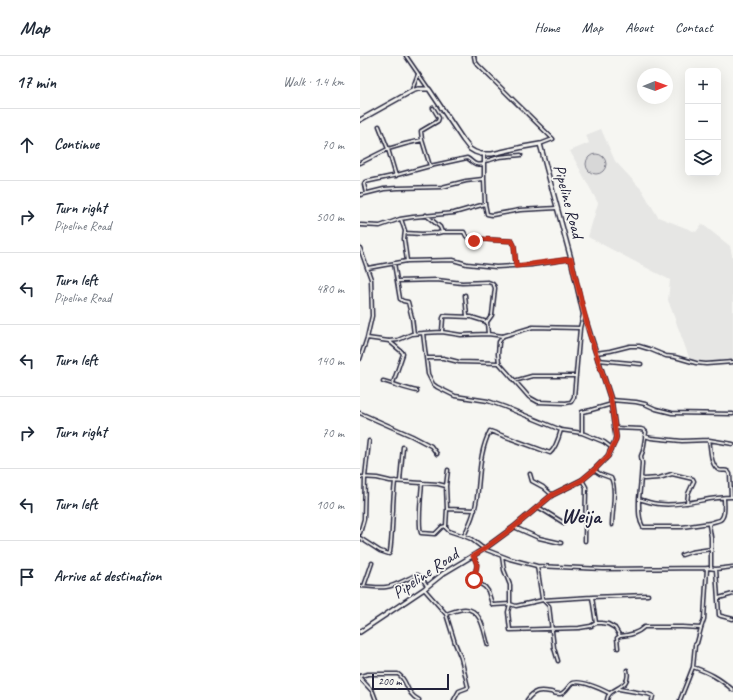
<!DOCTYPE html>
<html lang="en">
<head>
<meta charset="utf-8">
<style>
  body { margin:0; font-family:Caveat,sans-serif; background:#f2f2f3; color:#1f2937 }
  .controls { position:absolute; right:12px; top:12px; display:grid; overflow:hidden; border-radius:6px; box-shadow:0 4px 16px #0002 }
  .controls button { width:36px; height:36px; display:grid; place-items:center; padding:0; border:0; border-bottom:1px solid #e0e1e3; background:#fff; color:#1f2937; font:20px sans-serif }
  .compass { position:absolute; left:277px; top:12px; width:36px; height:36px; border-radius:50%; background:#fff; box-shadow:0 4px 16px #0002; rotate:89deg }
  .scale { position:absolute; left:12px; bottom:10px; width:77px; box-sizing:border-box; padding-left:4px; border:2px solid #22223b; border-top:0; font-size:11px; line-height:14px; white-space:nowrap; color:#22223b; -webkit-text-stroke:3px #f6f6f2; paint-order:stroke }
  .stop { position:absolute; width:12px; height:12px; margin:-9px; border:3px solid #c8321e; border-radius:50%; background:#fff }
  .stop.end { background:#c8321e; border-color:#fff; box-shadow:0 1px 4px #0008 }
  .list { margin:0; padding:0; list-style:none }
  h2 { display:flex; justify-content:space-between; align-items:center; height:52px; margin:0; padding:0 16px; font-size:17px }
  h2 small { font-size:13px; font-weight:400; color:#747a83 }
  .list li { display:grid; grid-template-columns:26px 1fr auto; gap:12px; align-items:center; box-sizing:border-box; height:72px; padding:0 16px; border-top:1px solid #e0e1e3 }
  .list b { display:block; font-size:15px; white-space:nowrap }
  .list p { margin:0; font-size:13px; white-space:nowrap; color:#747a83 }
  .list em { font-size:13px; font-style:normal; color:#747a83 }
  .icon { flex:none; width:22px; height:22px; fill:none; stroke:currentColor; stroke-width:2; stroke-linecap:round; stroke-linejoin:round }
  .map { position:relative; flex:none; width:373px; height:644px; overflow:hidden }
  header { display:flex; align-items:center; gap:24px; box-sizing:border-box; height:56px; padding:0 20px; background:#fff; border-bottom:1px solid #e0e1e3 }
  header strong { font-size:19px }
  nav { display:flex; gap:22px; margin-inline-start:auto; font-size:14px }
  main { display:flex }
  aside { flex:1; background:#fff }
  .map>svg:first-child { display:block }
</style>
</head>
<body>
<header>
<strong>Map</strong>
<nav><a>Home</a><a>Map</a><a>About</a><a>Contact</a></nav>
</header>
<main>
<aside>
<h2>17 min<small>Walk · 1.4 km</small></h2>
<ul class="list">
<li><svg class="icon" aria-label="ahead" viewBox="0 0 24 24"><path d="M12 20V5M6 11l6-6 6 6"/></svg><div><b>Continue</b></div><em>70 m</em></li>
<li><svg class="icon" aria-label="right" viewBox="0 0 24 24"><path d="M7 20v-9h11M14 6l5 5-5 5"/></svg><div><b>Turn right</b><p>Pipeline Road</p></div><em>500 m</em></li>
<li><svg class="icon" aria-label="left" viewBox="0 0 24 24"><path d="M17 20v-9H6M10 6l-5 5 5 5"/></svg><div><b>Turn left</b><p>Pipeline Road</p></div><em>480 m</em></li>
<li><svg class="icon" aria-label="left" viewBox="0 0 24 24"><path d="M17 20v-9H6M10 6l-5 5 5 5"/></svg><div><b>Turn left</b></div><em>140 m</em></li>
<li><svg class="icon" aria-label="right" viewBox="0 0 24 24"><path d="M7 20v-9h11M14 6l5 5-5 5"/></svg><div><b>Turn right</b></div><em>70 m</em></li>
<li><svg class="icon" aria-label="left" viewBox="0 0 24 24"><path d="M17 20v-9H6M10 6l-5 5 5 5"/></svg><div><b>Turn left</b></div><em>100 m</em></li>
<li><svg class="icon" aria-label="arrive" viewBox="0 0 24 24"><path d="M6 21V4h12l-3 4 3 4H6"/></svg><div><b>Arrive at destination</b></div></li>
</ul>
</aside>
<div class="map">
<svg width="373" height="644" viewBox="0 0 373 644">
  <rect width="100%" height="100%" fill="#f6f6f2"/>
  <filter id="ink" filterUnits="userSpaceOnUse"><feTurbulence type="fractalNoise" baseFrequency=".025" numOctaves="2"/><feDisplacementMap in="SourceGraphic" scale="8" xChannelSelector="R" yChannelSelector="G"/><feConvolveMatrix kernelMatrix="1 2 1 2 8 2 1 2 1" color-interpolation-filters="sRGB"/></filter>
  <g filter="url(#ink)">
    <path fill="#e6e6e4" d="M241,73L255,105L282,134L298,161L336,176L342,168L370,190L373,204V304L346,306L330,304L308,244L310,224L228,181L238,147L210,95L229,87L226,79Z"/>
    <path fill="#d7d7d7" stroke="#7c7c89" d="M226 108a10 10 0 1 1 20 0a10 10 0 1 1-20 0Z"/>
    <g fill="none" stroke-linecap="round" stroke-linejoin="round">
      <g stroke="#22223b" stroke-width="5">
        <path id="street" d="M46,0L68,32
          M114,0L115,5L118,9L193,83L180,88
          M52,34L58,18
          M19,70L28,93L36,120
          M124,98V123L125,148L127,158L132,159L160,154L197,152
          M124,105L130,104L139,101L161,99
          M0,107L28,93L45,88L62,84
          M70,110L62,84L61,75L78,65L79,62L73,52
          M6,137L4,128L5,126L33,120L70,110L107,102C114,106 113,110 124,108
          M0,139L24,133L38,132L82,131L106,125L123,123
          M66,159L80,171L82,176
          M41,163L45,175L44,183L47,205
          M0,169L20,170L40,163L53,161L94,157L125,148
          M45,177L62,178L78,177L82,176H104L106,180L111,184L114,185L120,183L134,184L152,185L154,189L156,210
          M0,192L11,223L12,260L7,282L0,303
          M34,207L40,243L43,245L48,246L52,262L54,278
          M8,212L47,205L93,204L107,208L136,211L171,209L210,203
          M38,225L77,224L102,227L128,226C132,227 134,228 135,232L132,259L127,266
          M105,239L107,260
          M82,275L83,262L84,260L111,261L127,266L128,278
          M63,277L68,318L73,328L77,331L95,340L128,345L145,351L201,374L222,377L244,386L252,392
          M143,280L139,286L138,298L139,307L169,341L178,346L206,347L211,346L214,341L220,272L223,259
          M7,282L29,285L38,284L52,278L63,277L82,276L101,279L128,278L143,280L173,271L220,272
          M29,285L42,296L43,298L33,327
          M236,297L250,295L270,290H279L289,293L306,300L315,301L336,307L346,308L373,306
          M66,302H83L99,306L139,307
          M238,304L281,308
          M23,325C35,328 45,333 57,335
          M154,325L172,320H216
          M251,344L276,346L285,348L296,353L312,357L373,358
          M0,357L52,380L71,390L77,398
          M254,372L281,373L284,374L286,376L283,395L281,400L282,407L281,422L279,443C286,445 293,448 300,448C324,451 350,440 373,441
          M222,377V356L231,354L252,348
          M285,380L291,382L322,385L349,384L373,388
          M349,384C351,392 350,410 359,414C364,416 367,412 370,418L371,441
          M234,414L240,418L251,422C257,433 252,456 252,469
          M170,418L172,425L183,431L192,439
          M0,421L17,422L30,425L78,428L86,430L87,453L86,470V472L89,475L104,480L111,483L124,493L150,503L177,510L243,513L347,512L356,513L373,511
          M281,422L284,423L299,422L312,418L333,423L334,425L328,438L327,447
          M222,424L226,431L225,485
          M40,425L43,391
          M62,427C61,438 58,468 61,477L75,478L82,471L86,470
          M86,430L88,414
          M279,443C279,452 278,463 283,471H322L350,467
          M178,451L204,467
          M87,453L115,454
          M154,471L179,482L201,487
          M0,477L4,463L5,421L9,385
          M104,480C110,467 115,456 117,442C120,419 119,396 130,375L190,397C195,393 199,381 201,374
          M0,482L20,495L29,498L30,496C32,482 32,468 33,454C33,445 34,435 35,425
          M322,499L331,496L351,493
          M113,500C121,511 114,513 114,524L125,531L128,535L132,548L133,549L150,548L156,550L183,544L232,541L288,539
          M142,500L144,514L150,529V548L148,556L150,574L219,572L231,570L236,567H241L248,568L255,572L260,580
          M177,510L182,542L183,544L189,550L194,592L198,605
          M351,512V481L349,469L350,467C353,466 357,465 360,464C366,460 364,448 364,442
          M356,513L359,559L361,560L373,563
          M0,530C9,530 17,532 26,531C36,530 46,523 56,519H58L62,522L67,530
          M4,530L12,507
          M64,533L86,558L95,587L101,602L108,631L107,632L99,635L94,644
          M232,541L236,567
          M359,542L373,538
          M86,558C92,556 99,553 105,553C122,553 124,577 128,589
          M260,580C269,579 277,578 284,571H322L341,572
          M258,592L257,582L260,580
          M333,611C350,617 359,622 373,634
          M0,620L8,618H38C49,625 44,636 59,644
          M0,622L13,636L16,644
          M259,633L288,638L293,640L292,644
          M167,644C174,634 179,634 191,636C193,637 197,638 200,638C205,637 208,631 211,628C219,622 241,633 249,637
          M247,644C248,630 272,634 267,614
          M320,644L333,611L335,589L337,587L341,572L344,563L347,512"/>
      </g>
      <g stroke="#22223b" stroke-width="6">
        <path id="secondary" d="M0,64L52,35L58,33H69L103,84L110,93L115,96L121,98H132L163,91L180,88L211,203L223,256L251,344L256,381L255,385L248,400L234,414L222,424L192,439L154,471L124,493L84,517L64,533L0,576"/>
      </g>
      <use href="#street" stroke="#f6f6f2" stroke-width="2"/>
      <use href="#secondary" stroke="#f6f6f2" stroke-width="3"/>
    </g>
  </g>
  <g fill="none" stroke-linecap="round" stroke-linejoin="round" filter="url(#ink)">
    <path stroke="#c8321e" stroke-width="5" d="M114,185L120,183L134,184L152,185L154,189L156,210L211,203L224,256L230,279L251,344L256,381L255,386L248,400L234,414L222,424L192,439L154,471L124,493L113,500C121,511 114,513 114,524"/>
  </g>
  <g text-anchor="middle" stroke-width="3.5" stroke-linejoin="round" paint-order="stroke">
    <g font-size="17" fill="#22223b" stroke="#f6f6f2">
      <text transform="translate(209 145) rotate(75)" y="6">Pipeline Road</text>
      <text transform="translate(65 517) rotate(-34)" y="6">Pipeline Road</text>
    </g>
    <g font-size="21" font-weight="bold" fill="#22223b" stroke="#f6f6f2">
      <text x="221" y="467">Weija</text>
    </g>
  </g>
</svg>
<div class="controls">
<button>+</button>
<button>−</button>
<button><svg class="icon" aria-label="layers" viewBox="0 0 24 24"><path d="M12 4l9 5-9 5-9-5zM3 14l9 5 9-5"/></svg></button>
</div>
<svg class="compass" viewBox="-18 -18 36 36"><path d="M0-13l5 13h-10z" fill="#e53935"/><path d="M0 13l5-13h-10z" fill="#747a83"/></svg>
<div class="scale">200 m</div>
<div class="stop" style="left:114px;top:524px"></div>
<div class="stop end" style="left:114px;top:185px"></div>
</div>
</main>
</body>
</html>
